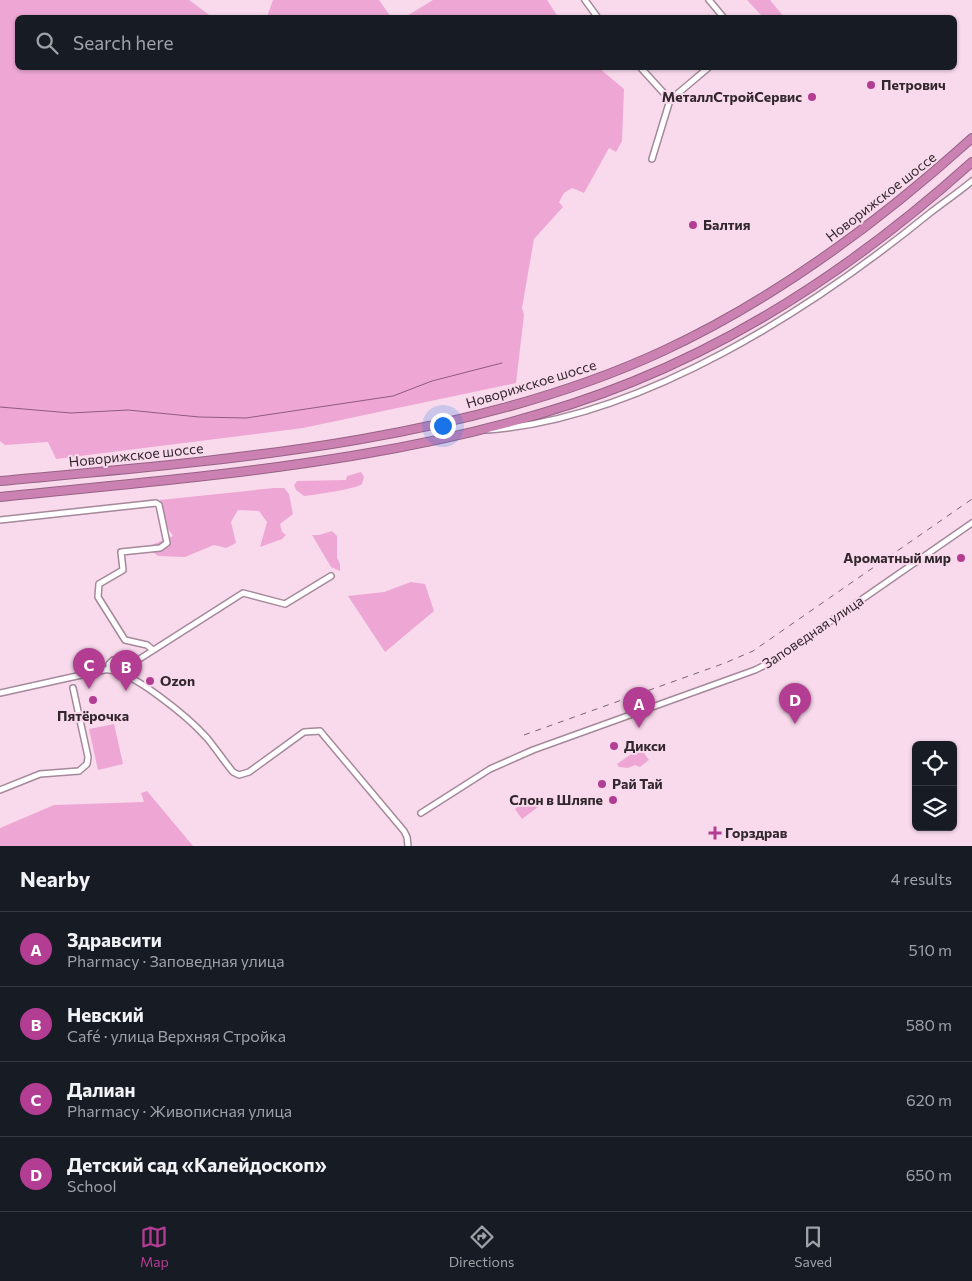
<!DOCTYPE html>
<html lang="en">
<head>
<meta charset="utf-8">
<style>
  body { margin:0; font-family:Commissioner,sans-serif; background:#242831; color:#f1f3f6 }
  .controls { position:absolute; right:15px; bottom:15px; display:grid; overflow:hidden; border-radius:8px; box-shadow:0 1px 4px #0004 }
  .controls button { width:45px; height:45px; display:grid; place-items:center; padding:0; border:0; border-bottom:1px solid #363941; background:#171b24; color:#f1f3f6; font:25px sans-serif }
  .you { position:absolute; left:442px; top:425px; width:18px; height:18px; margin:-12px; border:4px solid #fff; border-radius:50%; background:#1a73e8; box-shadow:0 0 0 8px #1a73e833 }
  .badge { display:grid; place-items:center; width:32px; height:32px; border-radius:50%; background:#b43d94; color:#fff; font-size:16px; font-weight:700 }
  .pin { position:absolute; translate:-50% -41px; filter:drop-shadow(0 1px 2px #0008) }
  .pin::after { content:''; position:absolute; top:26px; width:18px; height:15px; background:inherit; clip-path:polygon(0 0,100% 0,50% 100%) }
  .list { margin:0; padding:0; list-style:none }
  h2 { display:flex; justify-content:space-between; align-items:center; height:65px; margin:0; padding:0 20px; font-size:21px }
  h2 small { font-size:16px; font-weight:400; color:#9ea1a6 }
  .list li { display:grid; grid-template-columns:32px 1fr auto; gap:15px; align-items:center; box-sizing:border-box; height:75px; padding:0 20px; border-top:1px solid #363941 }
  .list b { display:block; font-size:19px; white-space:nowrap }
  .list p { margin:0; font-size:16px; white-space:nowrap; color:#9ea1a6 }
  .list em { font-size:16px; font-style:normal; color:#9ea1a6 }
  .icon { flex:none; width:28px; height:28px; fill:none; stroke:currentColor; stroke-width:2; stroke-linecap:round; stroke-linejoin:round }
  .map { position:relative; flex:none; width:972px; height:846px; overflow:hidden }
  .search { position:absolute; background:#171b24; box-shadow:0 1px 4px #0004; left:15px; right:15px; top:15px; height:55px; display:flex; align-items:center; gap:12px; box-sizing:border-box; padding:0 18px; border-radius:8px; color:#9ea1a6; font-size:19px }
  .sheet { height:365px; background:#171b24 }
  nav { display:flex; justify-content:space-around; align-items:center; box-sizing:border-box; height:70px; border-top:1px solid #363941; background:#171b24; font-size:14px; color:#9ea1a6 }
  nav a { display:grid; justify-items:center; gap:2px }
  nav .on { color:#b43d94 }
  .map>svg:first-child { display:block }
</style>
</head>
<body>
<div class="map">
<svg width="972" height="846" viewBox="0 0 972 846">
  <rect width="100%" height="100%" fill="#f8daec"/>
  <path fill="#eea7d5" d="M0,0H189L212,17L18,18V68H599L624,89L622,141L616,152L609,148L584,193L572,188L564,193L559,202L563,207L534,239L522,308L524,315L516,383L303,428L56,459L48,442L5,445L0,441Z
    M273,0H379L391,17H267Z
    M433,0H547L558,17H405Z
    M747,0H770L784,17H763Z
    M361,472L364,477L362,484C356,489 314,495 304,496L296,490L294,485L297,481L346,480L347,476Z
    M274,488H284L289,494L293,514L280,524L282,532L286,535L282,539L260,547L267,522L259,511L238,510L231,522L236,543L226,548L214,545L185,557L158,556L147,547L173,536L164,523L160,500Z
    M332,531L337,536V558L340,564V571L331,567L312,535H319Z
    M411,582L425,584L434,611L385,652L348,596L384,592Z
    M114,724L123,764L98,770L89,729Z
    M640,748L649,760L640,767L635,765L628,768L619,767L617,764Z
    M147,791L193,846H0V828L54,805L144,802L141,793Z
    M532,798L538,807L522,819L515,809Z"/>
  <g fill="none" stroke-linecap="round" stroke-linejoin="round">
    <path stroke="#90597e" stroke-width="1" d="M0,407L71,413L128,410L199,417L246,418L393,396L432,381L502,363"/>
    <g stroke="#a5899a" stroke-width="8">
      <path id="minor" d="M585,0L598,18
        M709,0L724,18
        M641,68L670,100L652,159
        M670,100L708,68
        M488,430C643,418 812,309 930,213C944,202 959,192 972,181
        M0,520L156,503L159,505L167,543L160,548L121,552L123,570L99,584L98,597L125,640L147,645L153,650
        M141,658L243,593L285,604L331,576
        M109,670V664L113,660L129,664L135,662
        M0,693L104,670C129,667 190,719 207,738C216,749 224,761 233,772L239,775L249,772L304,732L320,731L404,831L407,837L408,846
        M0,790L40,774L79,771L87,764L88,757L73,688
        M421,813L490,769L533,750L755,670L773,661L972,523"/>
    </g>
    <g stroke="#966284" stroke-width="10">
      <path id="highway" d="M0,481C216,461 465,443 663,351C777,298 879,222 972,138
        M0,497C206,476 439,460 632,382C759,331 871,253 972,162"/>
    </g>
    <use href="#minor" stroke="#fff" stroke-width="5"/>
    <use href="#highway" stroke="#cc81b3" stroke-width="8"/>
    <path stroke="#76646f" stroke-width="1" stroke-dasharray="6 6" stroke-linecap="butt" d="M524,735L725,663L753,651L972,499"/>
  </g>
  <g fill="#b43d94" stroke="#f8daec" stroke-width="2">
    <circle cx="871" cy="85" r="5"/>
    <circle cx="812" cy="97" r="5"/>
    <circle cx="693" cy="225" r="5"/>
    <circle cx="961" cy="558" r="5"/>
    <circle cx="150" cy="681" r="5"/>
    <circle cx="93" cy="700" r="5"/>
    <circle cx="614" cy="746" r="5"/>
    <circle cx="602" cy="784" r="5"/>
    <circle cx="613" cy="800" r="5"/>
    <path d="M712.5 825.5h5v5h5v5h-5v5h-5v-5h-5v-5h5z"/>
  </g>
  <g text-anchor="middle" stroke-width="4" stroke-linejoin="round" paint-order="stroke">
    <g font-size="14" font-weight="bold" fill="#32272e" stroke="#f8daec" text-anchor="start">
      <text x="881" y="90">Петрович</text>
      <text x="802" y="102" text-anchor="end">МеталлСтройСервис</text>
      <text x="703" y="230">Балтия</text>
      <text x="951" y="563" text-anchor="end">Ароматный мир</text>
      <text x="160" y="686">Ozon</text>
      <text x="93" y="721" text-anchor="middle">Пятёрочка</text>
      <text x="624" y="751">Дикси</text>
      <text x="612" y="789">Рай Тай</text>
      <text x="603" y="805" text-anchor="end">Слон в Шляпе</text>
      <text x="725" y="838">Горздрав</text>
    </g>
    <g font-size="14" fill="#32272e" stroke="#f8daec">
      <text transform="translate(881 197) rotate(-38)" y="5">Новорижское шоссе</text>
      <text transform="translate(531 384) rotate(-17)" y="5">Новорижское шоссе</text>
      <text transform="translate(136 455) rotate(-6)" y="5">Новорижское шоссе</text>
      <text transform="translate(813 632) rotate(-34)" y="5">Заповедная улица</text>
    </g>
  </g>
</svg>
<div class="controls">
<button><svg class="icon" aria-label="locate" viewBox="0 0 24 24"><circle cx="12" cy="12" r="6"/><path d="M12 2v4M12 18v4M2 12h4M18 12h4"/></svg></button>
<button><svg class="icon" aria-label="layers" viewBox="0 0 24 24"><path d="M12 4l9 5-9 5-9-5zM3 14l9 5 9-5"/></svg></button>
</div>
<div class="you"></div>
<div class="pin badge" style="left:639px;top:728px">A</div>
<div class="pin badge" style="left:126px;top:691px">B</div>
<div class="pin badge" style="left:89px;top:689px">C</div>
<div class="pin badge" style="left:795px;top:724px">D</div>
<div class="search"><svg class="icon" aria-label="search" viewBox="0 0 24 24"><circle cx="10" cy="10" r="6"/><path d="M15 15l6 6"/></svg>Search here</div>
</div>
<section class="sheet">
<h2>Nearby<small>4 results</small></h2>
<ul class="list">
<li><span class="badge">A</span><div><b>Здравсити</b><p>Pharmacy · Заповедная улица</p></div><em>510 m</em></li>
<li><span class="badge">B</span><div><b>Невский</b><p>Café · улица Верхняя Стройка</p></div><em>580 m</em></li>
<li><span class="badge">C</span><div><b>Далиан</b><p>Pharmacy · Живописная улица</p></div><em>620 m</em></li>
<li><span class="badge">D</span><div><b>Детский сад «Калейдоскоп»</b><p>School</p></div><em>650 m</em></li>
</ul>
</section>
<nav>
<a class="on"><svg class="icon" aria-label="map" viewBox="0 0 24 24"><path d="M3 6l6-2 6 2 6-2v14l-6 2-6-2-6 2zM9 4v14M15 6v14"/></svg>Map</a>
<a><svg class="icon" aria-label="directions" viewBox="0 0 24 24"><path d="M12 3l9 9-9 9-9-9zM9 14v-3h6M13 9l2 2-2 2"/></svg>Directions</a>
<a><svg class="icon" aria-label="saved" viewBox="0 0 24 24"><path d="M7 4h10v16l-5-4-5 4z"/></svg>Saved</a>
</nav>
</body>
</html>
